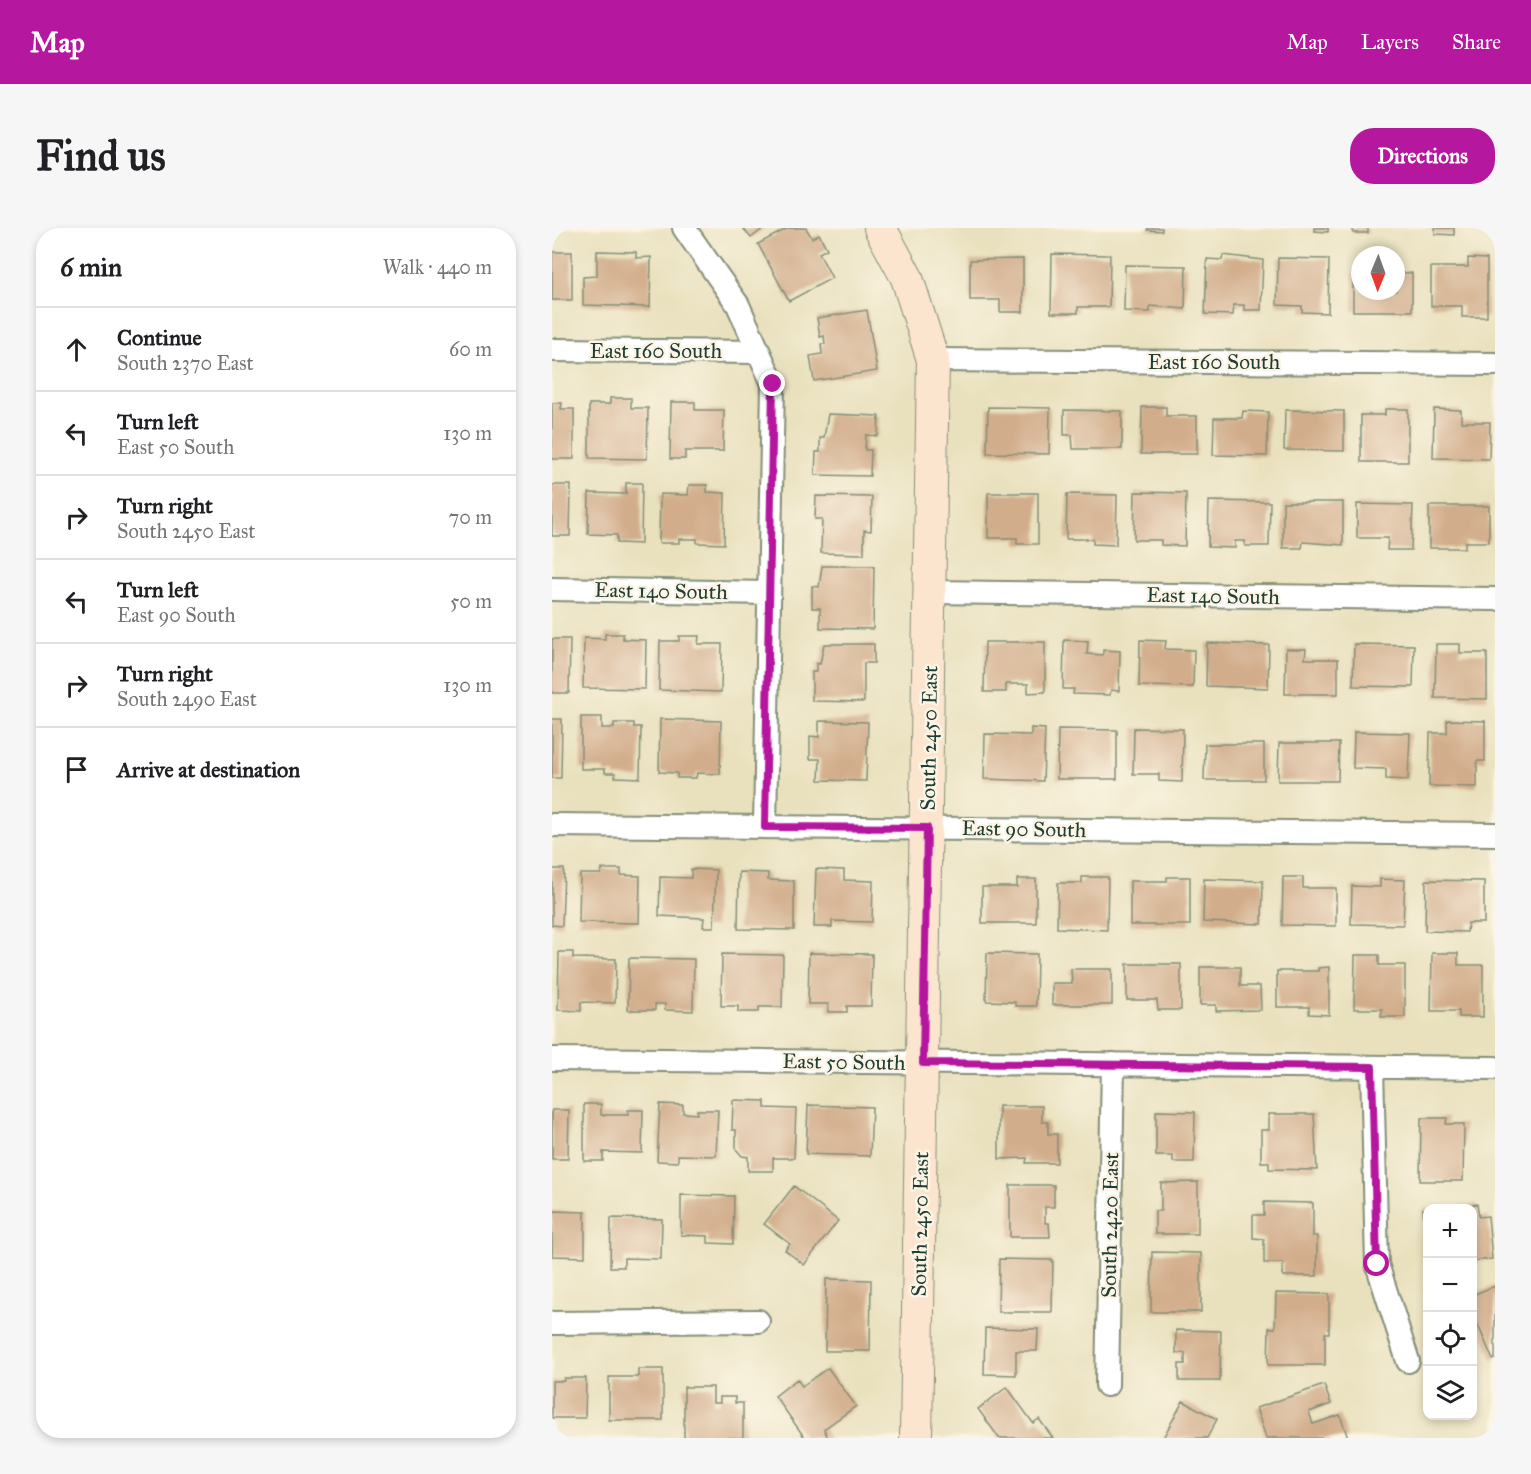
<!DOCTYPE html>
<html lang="en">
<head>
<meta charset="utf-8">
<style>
  body { margin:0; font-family:"IM FELL Great Primer",serif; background:#f6f6f6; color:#202124 }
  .controls { position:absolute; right:18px; bottom:18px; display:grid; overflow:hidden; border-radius:12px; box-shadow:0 3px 9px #0003 }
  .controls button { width:54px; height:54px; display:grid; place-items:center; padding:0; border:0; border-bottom:2px solid #e0e0e0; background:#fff; color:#202124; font:30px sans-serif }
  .compass { position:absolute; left:799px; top:18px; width:54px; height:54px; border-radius:50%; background:#fff; box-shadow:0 3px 9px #0003; rotate:181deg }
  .stop { position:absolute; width:18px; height:18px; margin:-14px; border:4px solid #b5179e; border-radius:50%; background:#fff }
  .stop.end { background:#b5179e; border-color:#fff; box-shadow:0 2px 6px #0008 }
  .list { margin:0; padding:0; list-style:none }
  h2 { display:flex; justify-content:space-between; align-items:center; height:78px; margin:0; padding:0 24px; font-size:26px }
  h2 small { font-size:20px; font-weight:400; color:#757577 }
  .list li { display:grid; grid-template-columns:39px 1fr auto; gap:18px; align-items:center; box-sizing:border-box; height:84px; padding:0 24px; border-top:2px solid #e0e0e0 }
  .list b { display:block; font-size:22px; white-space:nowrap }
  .list p { margin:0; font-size:20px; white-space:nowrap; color:#757577 }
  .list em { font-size:20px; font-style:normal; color:#757577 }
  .icon { flex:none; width:33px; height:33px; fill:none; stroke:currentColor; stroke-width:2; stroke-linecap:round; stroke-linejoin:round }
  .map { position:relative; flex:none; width:943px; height:1210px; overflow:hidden; border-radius:24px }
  header { display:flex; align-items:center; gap:36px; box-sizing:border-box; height:84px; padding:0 30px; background:#b5179e; color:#fff }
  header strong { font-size:28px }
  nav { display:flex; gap:33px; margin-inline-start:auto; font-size:21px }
  .intro { display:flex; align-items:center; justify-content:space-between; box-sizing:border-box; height:144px; padding:0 36px }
  h1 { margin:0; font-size:42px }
  .button { padding:15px 27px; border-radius:24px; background:#b5179e; color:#fff; font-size:21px; font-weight:700 }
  main { display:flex; gap:36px; padding:0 36px }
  aside { flex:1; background:#fff; border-radius:24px; box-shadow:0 3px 9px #0003 }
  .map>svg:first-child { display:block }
</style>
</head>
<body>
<header>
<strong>Map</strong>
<nav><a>Map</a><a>Layers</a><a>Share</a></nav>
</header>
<div class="intro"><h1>Find us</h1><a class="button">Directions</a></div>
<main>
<aside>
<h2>6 min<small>Walk · 440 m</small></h2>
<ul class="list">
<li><svg class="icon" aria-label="ahead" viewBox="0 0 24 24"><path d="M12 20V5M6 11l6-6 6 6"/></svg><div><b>Continue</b><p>South 2370 East</p></div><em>60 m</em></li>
<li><svg class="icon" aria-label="left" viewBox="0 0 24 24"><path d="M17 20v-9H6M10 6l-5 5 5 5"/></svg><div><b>Turn left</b><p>East 50 South</p></div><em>130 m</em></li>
<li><svg class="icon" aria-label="right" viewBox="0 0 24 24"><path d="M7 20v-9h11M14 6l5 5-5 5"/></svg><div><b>Turn right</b><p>South 2450 East</p></div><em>70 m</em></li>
<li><svg class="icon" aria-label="left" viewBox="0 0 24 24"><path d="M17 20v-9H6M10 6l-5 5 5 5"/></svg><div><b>Turn left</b><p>East 90 South</p></div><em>50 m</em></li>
<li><svg class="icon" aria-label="right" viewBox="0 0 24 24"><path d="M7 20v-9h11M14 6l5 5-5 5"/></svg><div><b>Turn right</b><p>South 2490 East</p></div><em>130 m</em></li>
<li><svg class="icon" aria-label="arrive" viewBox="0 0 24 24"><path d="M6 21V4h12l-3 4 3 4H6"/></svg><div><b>Arrive at destination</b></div></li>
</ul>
</aside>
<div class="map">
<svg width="943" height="1210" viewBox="0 0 943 1210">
  <rect width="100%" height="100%" fill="#fcf5e5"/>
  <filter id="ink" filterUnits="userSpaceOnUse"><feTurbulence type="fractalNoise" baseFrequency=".0167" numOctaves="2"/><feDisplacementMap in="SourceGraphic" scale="12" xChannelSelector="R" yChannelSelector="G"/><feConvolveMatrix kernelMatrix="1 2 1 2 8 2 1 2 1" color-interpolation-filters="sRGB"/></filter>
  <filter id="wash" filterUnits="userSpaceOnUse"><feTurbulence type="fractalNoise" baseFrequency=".008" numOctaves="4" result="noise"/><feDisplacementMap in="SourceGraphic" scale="24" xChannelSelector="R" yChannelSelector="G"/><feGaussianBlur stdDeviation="1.35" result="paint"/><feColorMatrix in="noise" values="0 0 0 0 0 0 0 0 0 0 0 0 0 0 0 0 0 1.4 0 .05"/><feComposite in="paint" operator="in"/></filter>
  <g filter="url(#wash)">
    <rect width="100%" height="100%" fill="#e9e1be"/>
    <g id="blocks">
      <path fill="#d2ad8b" d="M191,0H212L199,10Z
        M236,0H254L260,10L267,6L275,21L267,25L280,50L237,73L206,16Z
        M596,0H610V3L595,2Z
        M762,0H776V4L762,3Z
        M801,0H816V5H801Z
        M883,0H902V7L883,6Z
        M45,23L84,24V30L99,29L98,79L31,77V49L45,48Z
        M0,24H20V72H0Z
        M500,26L558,27L557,79H526V85H499Z
        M671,27L711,32L709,82H692V77H682L681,87L653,86L655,31L670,32Z
        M726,30L777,31L776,85L750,84V78L725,77Z
        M916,30L935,31V89H910V78H879V39H916Z
        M471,31V84H448V72H418V32Z
        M573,37L634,38L633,81L598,78V84L572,83Z
        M801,44H808V63H844V45H860V83H801Z
        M315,82L325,143L262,153L258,128L270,126L269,116H273L272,108L268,109L265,90Z
        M58,170H79V180H96L95,231L37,230V176H58Z
        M119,174H143V182H172L171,223H133V231H118Z
        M0,175H10L9,181H22V231H0Z
        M436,179L498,180L497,226L435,225Z
        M590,179H614V188H645V226H589Z
        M833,181H856V234H809V187H833Z
        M882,181L909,182V194H938L937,231L881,230Z
        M512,182L570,183V221H521L520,207H512Z
        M733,182L792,183V223L732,222Z
        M691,183L716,184L715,228L661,227L662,190H690Z
        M276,186L327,188L326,208L314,207L313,222H319L318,248L263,247L264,224H268V210H272Z
        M74,255H90L89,316L65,315V307L36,306L37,265L74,266Z
        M0,257H19L18,308H0Z
        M137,257H155V264L173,265L172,316L145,315V311H127V315H107L108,266L136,267Z
        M583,264L634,265L633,318L609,317V312H582Z
        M436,265H486V316H465V310H436Z
        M515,266L565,267L564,317L541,316V311H514Z
        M264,268L320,269L319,303L312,302V326L269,325L270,291H263Z
        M657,273L718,274L717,318H693V313H683V320L656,319Z
        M731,274H791V317L751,314L750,320H731Z
        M805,276L861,277L859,322H835L836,310H805Z
        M877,278H937V314H913V320H877Z
        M270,338H322L321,401L268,400V380H260V358L267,359Z
        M53,406H71V411L94,412L93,461L31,460L32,410L53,411Z
        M127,408H147L146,416H170L169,464L107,462L108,413H127Z
        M0,411H18L17,465H0Z
        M512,412L536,413L535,426L551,427V422L568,423L567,463L559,462L558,467L521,466L522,461H511Z
        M588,412L614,413L613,421L642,422L641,459L587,458Z
        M433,414H493V464L476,465V456H454V464H432Z
        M655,415L717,417L716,460L654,458Z
        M272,416H322V435H312V474L260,473V444H264V435L268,436Z
        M802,416L862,417L861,459L801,458Z
        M884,416H908V425H935V471L883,470Z
        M734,421H754L753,431H786V466H733Z
        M29,489H50V500H62V495H82V499H89L88,550L63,549V545H53V541H29Z
        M0,491H10L9,550H0Z
        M108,491L169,493L168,546L145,545L144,550H125V545L107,544Z
        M895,492L933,493V533H925V559L877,558L878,505H895Z
        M267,493L316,494L314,553L267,552L268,531H258V508L267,509Z
        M479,500L493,501L491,553L432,551L433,506L479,507Z
        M582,500L631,501L630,554L607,553V546H581Z
        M506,501L565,502V551H505Z
        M802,504L858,505L856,552L834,551V541L801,540Z
        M727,515H787L786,553H726Z
        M653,516H712V552H652Z
        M0,641H12L10,698L0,697Z
        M50,641H69V647L88,648L87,695L27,694L28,646H49Z
        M139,641L164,642L162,699H151L152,690L107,688L108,649L139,650Z
        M264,641L292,642V652L321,653L320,694L280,693V699H262Z
        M187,644L216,645V652L242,653V702L186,701Z
        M530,649H556L555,702L505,700L506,655H530Z
        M615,649H638V697H578V653H615Z
        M731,649H751V660H784V698L730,697Z
        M465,651H484V695H430V659H465Z
        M652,651L711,653L710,696L651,694Z
        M828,651L853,652L851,697L799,696L800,658L828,659Z
        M874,652L932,653V695H916L915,704L873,703Z
        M7,724H21V730L64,731L63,775L29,774V783L6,782Z
        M257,725L320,726L319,778H295V784H276V776H256Z
        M435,725L485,726L484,778H463V774L434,773Z
        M880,725H906V737H931V789H907V783H879Z
        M170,726L231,727L230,779H207V784H186V778H169Z
        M803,727H827V737H853V789H829L830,781H802Z
        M77,730L142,731L141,783L113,782V776H103V782H76Z
        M575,736H629V782H606L605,772H575Z
        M648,739H688V758H708L709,782L664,783V777H648Z
        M777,739V787L757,786V779H725V743H766V740Z
        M519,741H560V777H500V755H520Z
        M181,872L213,873V880L244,881L242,930H221V943H196V929L190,928L184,921V902H180Z
        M32,876H49V887H76V882H91L90,925L51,924V933H32Z
        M108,876L131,877V885L145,886V882H166L164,928L126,927V934L105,933Z
        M256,877L320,879L318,928L254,926Z
        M447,878H490V894H496V906H505V935H474L475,930L447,931Z
        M0,882H17L16,931H0Z
        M604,883L643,884L642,934H621V928H604Z
        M717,886H762L765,942L717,941V934H709V902H717Z
        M869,890H895L894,896H912L911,953H868Z
        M646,954V1006H603V983H609V955Z
        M458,957H502V979H493V995H497L498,1009H458Z
        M242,958L286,993L252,1037L233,1022L238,1016L212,996Z
        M129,967L182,968L181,1016L156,1015V1008L129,1007Z
        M712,974L761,975V1008H765V1048H731V1035H712V1011L701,1010V987H712Z
        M925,976L927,989L936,988L940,1031L920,1033V980L896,979Z
        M871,981H876V1011H874Z
        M0,983L33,984V1029L0,1028Z
        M59,990L110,991L109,1031L72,1030V1039H58Z
        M600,1024L649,1025V1084H599Z
        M447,1031L501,1032L500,1084H446Z
        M274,1051L319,1052L318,1123H273Z
        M943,1058V1131L941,1132L920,1083V1067Z
        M724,1065L777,1066V1105H773V1137H716L717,1100H723Z
        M433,1100L486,1101L485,1123H464V1147L432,1146Z
        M624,1102L669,1103L668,1153H627V1136H633V1125H624Z
        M276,1140L304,1178L272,1201L276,1210H253L223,1168L245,1151L250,1158Z
        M86,1141H111V1192H57V1149H86Z
        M12,1150H34L33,1190H0V1153H12Z
        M772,1157L779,1176L757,1184L761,1196L788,1187L796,1210H714L704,1180Z
        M132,1159H161V1175H168V1169H183V1175H191V1210H132Z
        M455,1159L481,1195L487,1191L501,1210H447L426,1181Z
        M631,1173L665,1191L655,1210H611Z"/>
    </g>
  </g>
  <g filter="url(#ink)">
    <use href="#blocks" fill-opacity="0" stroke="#848f79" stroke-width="1.5"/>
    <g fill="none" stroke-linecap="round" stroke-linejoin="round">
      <g stroke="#848f79" stroke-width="26">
        <path id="street" d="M132,0L186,77L221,156L213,599
          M0,122L207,124
          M381,132L943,136
          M0,361L217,365
          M379,364L943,371
          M0,597L943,606
          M0,831L943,840
          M820,839L825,1036L856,1133
          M0,1095L206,1093
          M555,1157L561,836"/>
      </g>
      <g stroke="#848f79" stroke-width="34">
        <path id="secondary" d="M328,0L355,50L381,132L364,1210"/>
      </g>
      <use href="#street" stroke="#fff" stroke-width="22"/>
      <use href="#secondary" stroke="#fbe5cf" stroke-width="32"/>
    </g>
  </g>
  <g fill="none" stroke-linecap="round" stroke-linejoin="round" filter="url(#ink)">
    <path stroke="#b5179e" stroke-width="8" d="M221,156L213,599L375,600L371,835L820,839L825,1036"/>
  </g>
  <g text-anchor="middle" stroke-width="5" stroke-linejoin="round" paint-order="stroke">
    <g font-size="21" fill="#1f3d34" stroke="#fcf5e5">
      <text x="104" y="130">East 160 South</text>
      <text x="662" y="141">East 160 South</text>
      <text transform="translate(109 363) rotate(1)" y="7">East 140 South</text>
      <text transform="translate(661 368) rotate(1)" y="7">East 140 South</text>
      <text transform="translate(377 510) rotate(-89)" y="7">South 2450 East</text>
      <text transform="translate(472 601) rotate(1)" y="7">East 90 South</text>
      <text transform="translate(292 834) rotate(1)" y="7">East 50 South</text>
      <text transform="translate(368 996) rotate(-89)" y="7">South 2450 East</text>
      <text transform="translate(558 997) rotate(-89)" y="7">South 2420 East</text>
    </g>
  </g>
</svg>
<div class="controls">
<button>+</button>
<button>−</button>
<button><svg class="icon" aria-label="locate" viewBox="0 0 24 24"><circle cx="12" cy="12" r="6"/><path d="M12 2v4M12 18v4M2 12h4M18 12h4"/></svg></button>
<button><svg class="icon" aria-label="layers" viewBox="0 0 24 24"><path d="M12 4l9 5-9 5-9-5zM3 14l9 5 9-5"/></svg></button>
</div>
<svg class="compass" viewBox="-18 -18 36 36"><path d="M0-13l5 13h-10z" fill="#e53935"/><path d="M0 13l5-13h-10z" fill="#757577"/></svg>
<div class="stop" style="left:825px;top:1036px"></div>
<div class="stop end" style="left:221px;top:156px"></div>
</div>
</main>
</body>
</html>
